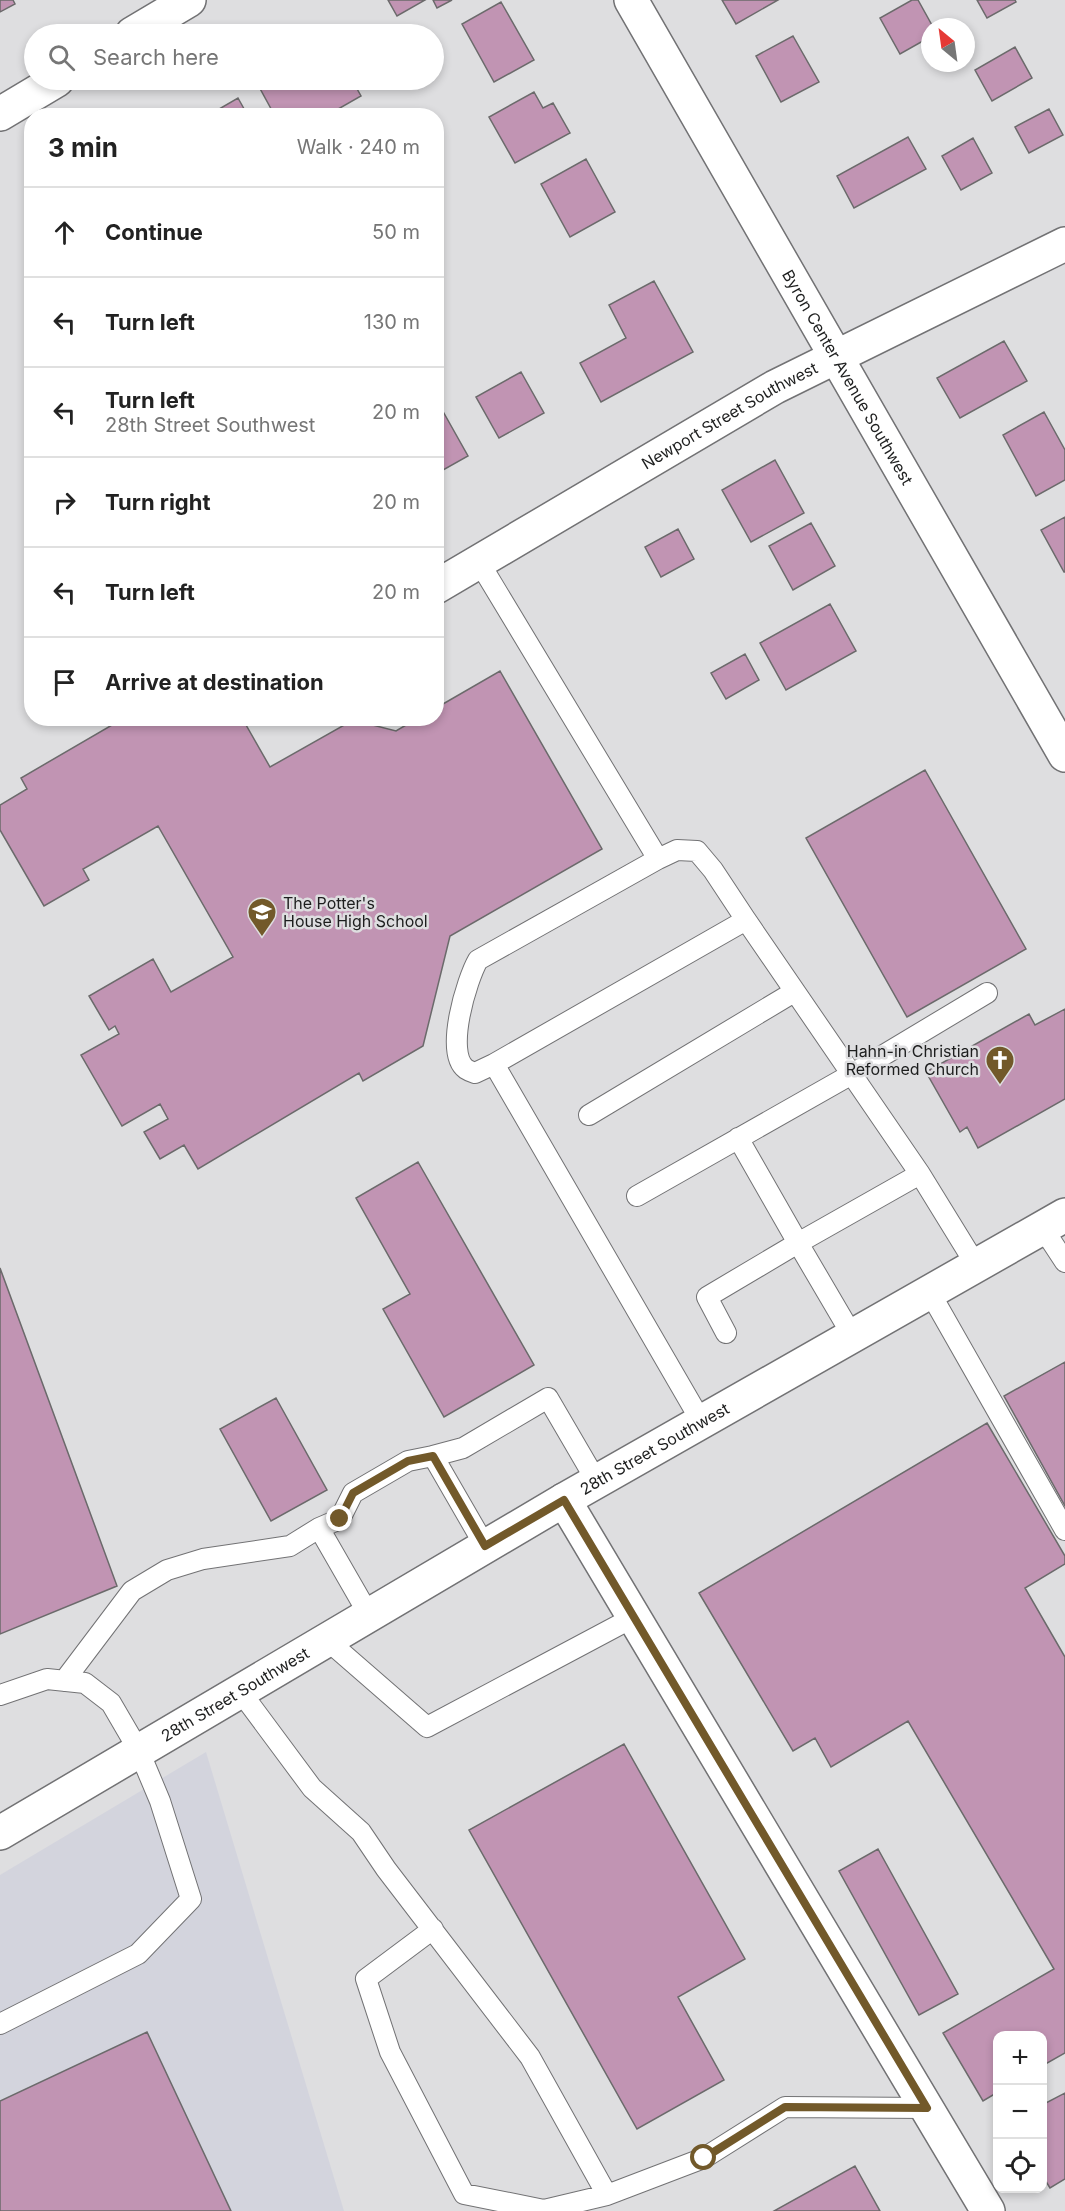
<!DOCTYPE html>
<html lang="en">
<head>
<meta charset="utf-8">
<style>
  body { margin:0; font-family:Inter,sans-serif; background:#f6f6f6; color:#222 }
  .controls { position:absolute; right:18px; bottom:18px; display:grid; overflow:hidden; border-radius:12px; box-shadow:0 3px 9px #0003 }
  .controls button { width:54px; height:54px; display:grid; place-items:center; padding:0; border:0; border-bottom:2px solid #e0e0e0; background:#fff; color:#222; font:30px sans-serif }
  .compass { position:absolute; left:921px; top:18px; width:54px; height:54px; border-radius:50%; background:#fff; box-shadow:0 3px 9px #0003; rotate:331deg }
  .stop { position:absolute; width:18px; height:18px; margin:-14px; border:4px solid #72592a; border-radius:50%; background:#fff }
  .stop.end { background:#72592a; border-color:#fff; box-shadow:0 2px 6px #0008 }
  .list { margin:0; padding:0; list-style:none }
  h2 { display:flex; justify-content:space-between; align-items:center; height:78px; margin:0; padding:0 24px; font-size:26px }
  h2 small { font-size:20px; font-weight:400; color:#767676 }
  .list li { display:grid; grid-template-columns:39px 1fr auto; gap:18px; align-items:center; box-sizing:border-box; height:90px; padding:0 24px; border-top:2px solid #e0e0e0 }
  .list b { display:block; font-size:22px; white-space:nowrap }
  .list p { margin:0; font-size:20px; white-space:nowrap; color:#767676 }
  .list em { font-size:20px; font-style:normal; color:#767676 }
  .icon { flex:none; width:33px; height:33px; fill:none; stroke:currentColor; stroke-width:2; stroke-linecap:round; stroke-linejoin:round }
  .map { position:relative; flex:none; width:1065px; height:2211px; overflow:hidden }
  .search { position:absolute; background:#fff; box-shadow:0 3px 9px #0003; left:24px; top:24px; width:420px; height:66px; display:flex; align-items:center; gap:15px; box-sizing:border-box; padding:0 21px; border-radius:33px; color:#767676; font-size:22px }
  .panel { position:absolute; background:#fff; box-shadow:0 3px 9px #0003; left:24px; top:108px; width:420px; height:618px; border-radius:24px }
  .map>svg:first-child { display:block }
</style>
</head>
<body>
<div class="map">
<svg width="1065" height="2211" viewBox="0 0 1065 2211">
  <rect width="100%" height="100%" fill="#dedee0"/>
  <path fill="#d3d4dd" d="M206,1752L344,2211H0V1875Z"/>
  <path fill="#c194b3" stroke="#6b6a6b" stroke-width="1.5" d="M0,0H13L15,4L0,12Z
    M388,0H425L397,16Z
    M433,0H452L437,8Z
    M722,0H778L736,24Z
    M912,0H918L933,27H930V37L900,54L880,18Z
    M977,0H1015L1016,2L987,18Z
    M501,2L534,60L494,82L462,24Z
    M793,36L819,82L781,102L756,56Z
    M1015,47L1032,78L992,101L975,70Z
    M264,80H352L361,96L326,116H275L257,83Z
    M534,92L543,108L553,103L570,133L515,163L489,117Z
    M238,98L248,116H207Z
    M1049,109L1063,135L1029,153L1015,127Z
    M908,137L926,169L854,208L837,176Z
    M973,138L992,173L961,190L942,156Z
    M586,159L615,212L570,237L541,184Z
    M654,281L693,352L601,402L580,363L626,338L609,305Z
    M1004,341L1027,381L960,418L937,378Z
    M521,372L544,413L499,438L476,397Z
    M436,399L468,456L436,474Z
    M1044,412L1065,450V480L1036,496L1003,435Z
    M775,460L804,513L751,542L722,490Z
    M1065,517V572H1064L1041,530Z
    M811,523L835,566L793,590L769,546Z
    M678,529L694,559L661,577L645,547Z
    M830,604L856,651L786,690L760,643Z
    M745,654L759,680L726,699L711,673Z
    M500,671L602,849L450,936L423,1046L363,1081L359,1073L198,1169L184,1145L160,1159L144,1132L168,1119L160,1104L122,1126L81,1055L119,1034L115,1026L109,1030L89,996L153,959L171,992L233,957L158,826L83,869L89,880L44,906L0,830V805L27,789L21,778L124,718H242L270,767L353,720L396,731L418,718H436V708Z
    M925,770L1026,949L907,1017L806,838Z
    M1065,1009V1099L978,1148L967,1127L960,1132L926,1072L1029,1014L1035,1025Z
    M418,1162L534,1365L444,1417L383,1309L410,1294L356,1198Z
    M0,1268L117,1586L0,1634Z
    M1065,1362V1506L1004,1396Z
    M276,1398L327,1490L271,1521L220,1429Z
    M987,1423L1065,1556V1564L1025,1588L1065,1657V2053L1042,2066V2036H998V2092L983,2101L943,2033L1054,1969L908,1721L831,1767L815,1738L793,1751L699,1593Z
    M624,1744L745,1959L678,1997L724,2080L637,2129L469,1830Z
    M878,1849L958,1994L919,2015L839,1871Z
    M147,2032L231,2211H0V2101Z
    M1065,2093V2179L1050,2188L1042,2175V2105Z
    M855,2166L880,2211H774Z"/>
  <g fill="none" stroke-linecap="round" stroke-linejoin="round">
    <g stroke="#727274" stroke-width="22">
      <path id="lane" d="M479,562L658,859L677,850L697,851L713,870L746,920L494,1064L701,1421
        M746,920L920,1174
        M494,1064L475,1073C472,1072 469,1071 466,1069C444,1053 467,979 478,960L658,859
        M589,1115L794,992
        M637,1196L852,1074L987,993
        M1042,1227L1065,1262
        M929,1291L1065,1530
        M726,1333L707,1297L798,1243L738,1138
        M852,1335L798,1243L920,1174L976,1265
        M433,1456L463,1448L548,1398L597,1482
        M369,1615L319,1528L340,1519L353,1493L408,1461L433,1456L485,1546
        M327,1640L427,1727L634,1617
        M64,1681L132,1591L167,1570L203,1559L290,1546L319,1528
        M240,1691L312,1788L361,1832L386,1869L530,2057L607,2195L544,2210L464,2194L390,2052L366,1979L433,1929
        M0,1695L47,1679L85,1683L111,1703L139,1751L160,1801L191,1899L138,1954L0,2024
        M607,2195L704,2158L785,2107L927,2108"/>
    </g>
    <g stroke="#727274" stroke-width="36">
      <g id="street">
        <path d="M132,34L189,0"/>
        <path d="M0,114L57,80"/>
        <path id="s1" d="M436,587L775,387L1065,244"/>
        <path d="M564,1500L988,2211"/>
      </g>
    </g>
    <g stroke="#727274" stroke-width="36">
      <g id="secondary">
        <path id="s2" d="M631,0L1065,755"/>
      </g>
    </g>
    <g stroke="#727274" stroke-width="36">
      <g id="primary">
        <path id="s3" d="M0,1833L564,1500L1065,1215"/>
      </g>
    </g>
    <use href="#lane" stroke="#fff" stroke-width="20"/>
    <use href="#street" stroke="#fff" stroke-width="33"/>
    <use href="#secondary" stroke="#fff" stroke-width="33"/>
    <use href="#primary" stroke="#fff" stroke-width="33"/>
  </g>
  <g fill="none" stroke-linecap="round" stroke-linejoin="round">
    <path stroke="#72592a" stroke-width="8" d="M340,1519L353,1493L408,1461L433,1456L485,1546L564,1500L927,2108L785,2107L704,2158"/>
  </g>
  <defs>
    <g id="school-pin" transform="scale(1.5)"><path d="M0 17L-7.5 6A9.5 9.5 0 1 1 7.5 6Z" fill="#72592a" stroke="#dedee0"/><path d="M0-5L7-2L0 1L-7-2ZM-4 1L0 2.5L4 1V4Q0 6-4 4Z" fill="#fff"/></g>
    <g id="church-pin" transform="scale(1.5)"><path d="M0 17L-7.5 6A9.5 9.5 0 1 1 7.5 6Z" fill="#72592a" stroke="#dedee0"/><path d="M-1.2-6h2.4v3.5h3.3v2.4h-3.3V6h-2.4V-.1h-3.3v-2.4h3.3Z" fill="#fff"/></g>
  </defs>
  <g fill-rule="evenodd">
    <use href="#school-pin" x="262" y="912"/>
    <use href="#church-pin" x="1000" y="1060"/>
  </g>
  <g text-anchor="middle" stroke-width="5" stroke-linejoin="round" paint-order="stroke">
    <g font-size="16" fill="#1d1e1e" stroke="#dedee0">
      <text dy="6" stroke="none"><textPath href="#s2" startOffset="435">Byron Center Avenue Southwest</textPath></text>
      <text dy="6" stroke="none"><textPath href="#s1" startOffset="340">Newport Street Southwest</textPath></text>
      <text dy="6" stroke="none"><textPath href="#s3" startOffset="759">28th Street Southwest</textPath></text>
      <text dy="6" stroke="none"><textPath href="#s3" startOffset="273">28th Street Southwest</textPath></text>
    </g>
    <g font-size="16" fill="#1d1e1e" stroke="#dedee0" text-anchor="start">
      <text x="283" y="909">The Potter's<tspan x="283" dy="18">House High School</tspan></text>
      <text x="979" y="1057" text-anchor="end">Hahn-in Christian<tspan x="979" dy="18">Reformed Church</tspan></text>
    </g>
  </g>
</svg>
<div class="controls">
<button>+</button>
<button>−</button>
<button><svg class="icon" aria-label="locate" viewBox="0 0 24 24"><circle cx="12" cy="12" r="6"/><path d="M12 2v4M12 18v4M2 12h4M18 12h4"/></svg></button>
</div>
<svg class="compass" viewBox="-18 -18 36 36"><path d="M0-13l5 13h-10z" fill="#e53935"/><path d="M0 13l5-13h-10z" fill="#767676"/></svg>
<div class="stop" style="left:704px;top:2158px"></div>
<div class="stop end" style="left:340px;top:1519px"></div>
<div class="search"><svg class="icon" aria-label="search" viewBox="0 0 24 24"><circle cx="10" cy="10" r="6"/><path d="M15 15l6 6"/></svg>Search here</div>
<section class="panel">
<h2>3 min<small>Walk · 240 m</small></h2>
<ul class="list">
<li><svg class="icon" aria-label="ahead" viewBox="0 0 24 24"><path d="M12 20V5M6 11l6-6 6 6"/></svg><div><b>Continue</b></div><em>50 m</em></li>
<li><svg class="icon" aria-label="left" viewBox="0 0 24 24"><path d="M17 20v-9H6M10 6l-5 5 5 5"/></svg><div><b>Turn left</b></div><em>130 m</em></li>
<li><svg class="icon" aria-label="left" viewBox="0 0 24 24"><path d="M17 20v-9H6M10 6l-5 5 5 5"/></svg><div><b>Turn left</b><p>28th Street Southwest</p></div><em>20 m</em></li>
<li><svg class="icon" aria-label="right" viewBox="0 0 24 24"><path d="M7 20v-9h11M14 6l5 5-5 5"/></svg><div><b>Turn right</b></div><em>20 m</em></li>
<li><svg class="icon" aria-label="left" viewBox="0 0 24 24"><path d="M17 20v-9H6M10 6l-5 5 5 5"/></svg><div><b>Turn left</b></div><em>20 m</em></li>
<li><svg class="icon" aria-label="arrive" viewBox="0 0 24 24"><path d="M6 21V4h12l-3 4 3 4H6"/></svg><div><b>Arrive at destination</b></div></li>
</ul>
</section>
</div>
</body>
</html>
